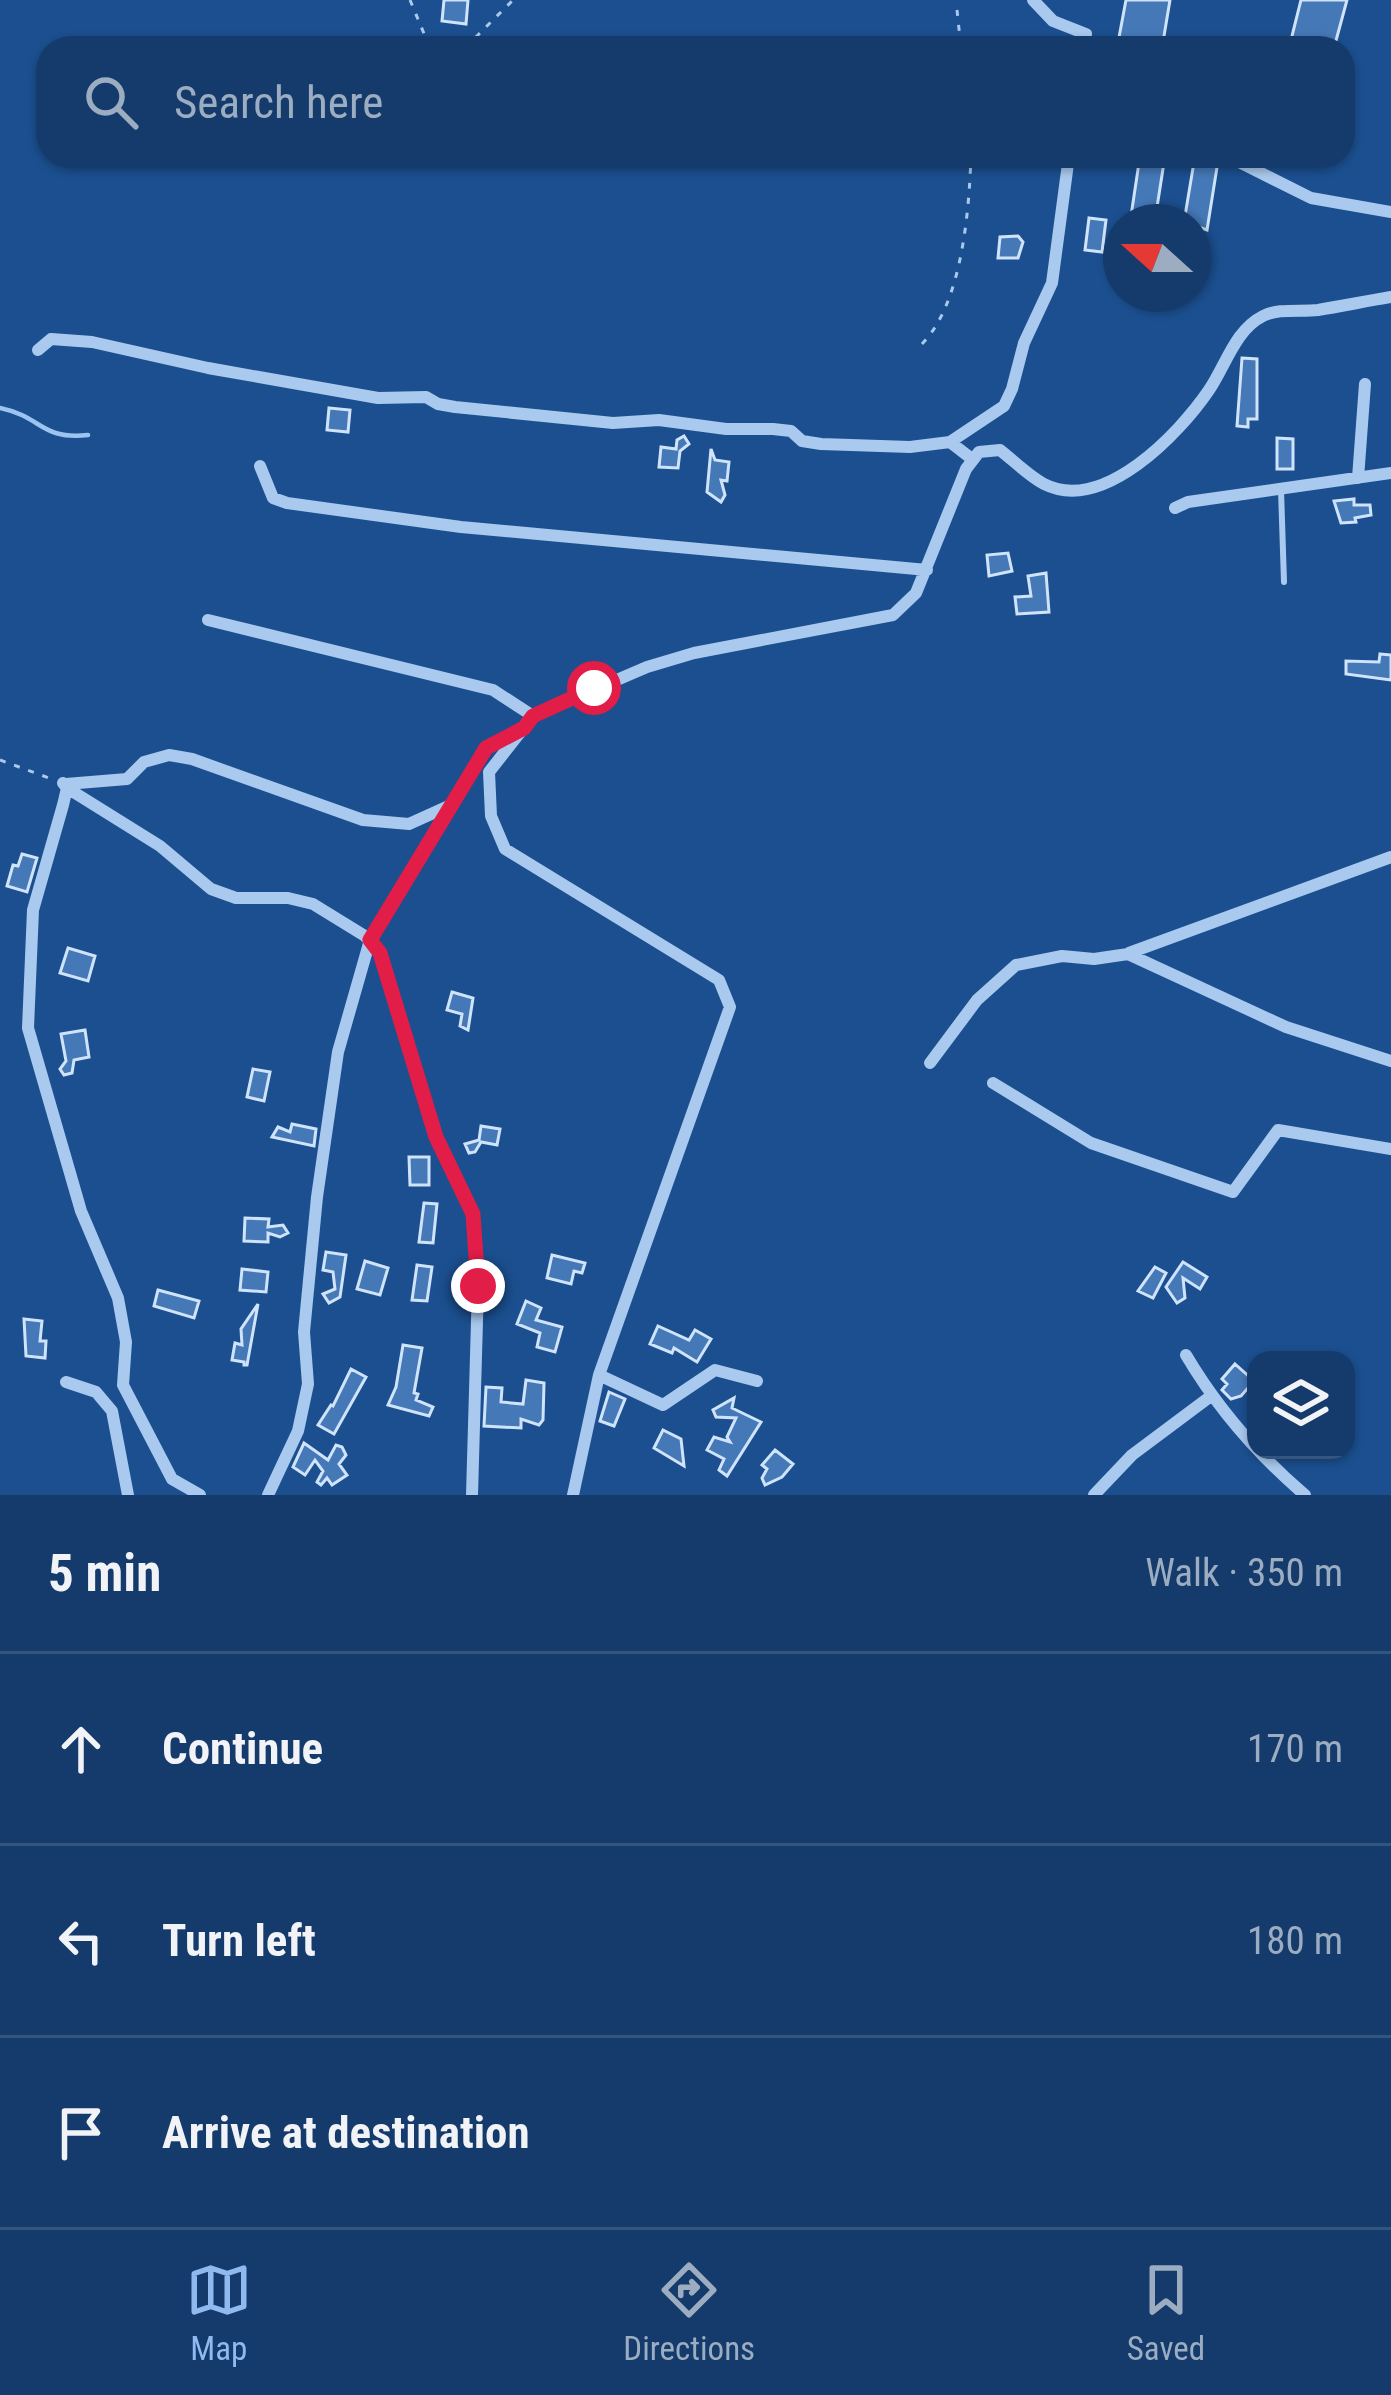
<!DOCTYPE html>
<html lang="en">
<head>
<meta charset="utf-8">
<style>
  body { margin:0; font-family:"Roboto Condensed",sans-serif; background:#214673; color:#f1f3f6 }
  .controls { position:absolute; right:36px; bottom:36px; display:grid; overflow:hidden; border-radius:24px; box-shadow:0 3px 9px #0004 }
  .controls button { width:108px; height:108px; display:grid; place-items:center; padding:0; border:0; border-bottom:3px solid #33557e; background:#143b6b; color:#f1f3f6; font:60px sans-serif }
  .compass { position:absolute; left:1103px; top:204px; width:108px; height:108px; border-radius:50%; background:#143b6b; box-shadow:0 3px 9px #0004; rotate:291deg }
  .stop { position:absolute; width:36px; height:36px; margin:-27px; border:9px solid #e11d48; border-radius:50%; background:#fff }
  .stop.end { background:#e11d48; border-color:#fff; box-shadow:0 3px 12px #0008 }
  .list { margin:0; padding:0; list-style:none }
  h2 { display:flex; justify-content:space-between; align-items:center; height:156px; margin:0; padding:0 48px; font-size:51px }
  h2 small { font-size:39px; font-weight:400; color:#9dadc1 }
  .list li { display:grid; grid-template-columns:78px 1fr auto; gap:36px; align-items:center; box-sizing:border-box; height:192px; padding:0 48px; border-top:3px solid #33557e }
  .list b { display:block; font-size:45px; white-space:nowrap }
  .list em { font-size:39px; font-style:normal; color:#9dadc1 }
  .icon { flex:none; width:66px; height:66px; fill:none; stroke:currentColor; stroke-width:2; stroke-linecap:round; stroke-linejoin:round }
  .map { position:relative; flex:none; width:1391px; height:1495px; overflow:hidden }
  .search { position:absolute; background:#143b6b; box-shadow:0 3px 9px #0004; left:36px; right:36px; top:36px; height:132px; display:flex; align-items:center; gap:30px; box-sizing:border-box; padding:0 42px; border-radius:36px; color:#9dadc1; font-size:45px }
  .sheet { height:732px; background:#143b6b }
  nav { display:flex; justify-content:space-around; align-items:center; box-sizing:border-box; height:168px; border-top:3px solid #33557e; background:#143b6b; font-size:33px; color:#9dadc1 }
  nav a { display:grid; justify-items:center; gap:6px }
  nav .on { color:#90b9f0 }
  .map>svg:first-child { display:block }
</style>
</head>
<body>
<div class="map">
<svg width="1391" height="1495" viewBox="0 0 1391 1495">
  <rect width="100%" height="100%" fill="#1b4f8f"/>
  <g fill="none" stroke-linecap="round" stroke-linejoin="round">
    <path stroke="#9cc4f0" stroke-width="4.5" d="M0,408C43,417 40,440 88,435"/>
  </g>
  <path fill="#4478b7" stroke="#cfe3fa" stroke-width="3" d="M444,0H468L466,24L442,21Z
    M1126,0H1170L1162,48H1117Z
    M1301,0H1347L1334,48H1289Z
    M1140,156H1165L1155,220L1131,216Z
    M1195,156L1218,161L1207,230L1184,222Z
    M1089,218L1106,220L1102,252L1085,250Z
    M1018,236L1023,242L1018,258H998L1000,237Z
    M1242,358L1257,359V419H1248V427L1237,426Z
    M329,408L350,410L348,432L327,430Z
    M684,436L689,444L680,451L678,468L659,467L661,447L676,449L677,440Z
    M1277,438L1293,439V469H1277Z
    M711,449L715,460L729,462L727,481L721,480L725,495L721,502L707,492Z
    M1354,499V505H1370L1371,515L1355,518L1356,522L1341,523L1334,501Z
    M1008,553L1012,571L989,576L987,555Z
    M1046,573L1049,612L1017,614L1015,597L1031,596L1028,576Z
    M1380,654L1391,655V680L1346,674V661L1379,662Z
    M22,854L37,858L27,892L7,886L13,865L18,866Z
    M68,948L95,956L88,981L60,973Z
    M452,992L473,998L468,1030L460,1026L462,1014L447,1010Z
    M85,1030L89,1057L74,1060L72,1073L64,1075L60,1069L66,1061L61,1034Z
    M253,1069L270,1072L264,1101L247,1097Z
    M292,1124L316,1129L314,1146L272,1137L278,1127L290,1132Z
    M481,1126L500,1129L497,1145L481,1142L475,1152L469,1153L465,1144L479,1140Z
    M409,1157H429V1185H410Z
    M424,1203L437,1204L433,1243L419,1242Z
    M245,1218L269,1219L268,1227L283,1225L288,1233L280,1237L268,1233V1242L244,1241Z
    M326,1252L346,1255L340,1297L329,1303L323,1294L335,1289L333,1272L323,1270Z
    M552,1255L585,1263L582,1273L574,1271L571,1284L547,1278Z
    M365,1261L388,1268L380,1295L357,1289Z
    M1183,1262L1207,1277L1200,1289L1183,1278L1185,1298L1177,1303L1166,1287Z
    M417,1265L432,1267L427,1301L412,1300Z
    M1155,1267L1166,1273L1153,1298L1138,1291Z
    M242,1269L268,1272L266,1292L240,1290Z
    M158,1290L199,1301L194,1318L154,1306Z
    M526,1301L541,1308L536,1320L562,1327L555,1352L537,1347L540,1333L517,1324Z
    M258,1304L247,1365H244V1362L232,1360L235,1343L242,1345L241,1329Z
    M24,1319L42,1321L40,1341H46L45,1358L26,1356Z
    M658,1326L689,1340L695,1330L711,1339L697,1362L674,1348L672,1353L650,1344Z
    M403,1345L422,1348L414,1393L418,1394L416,1400L433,1407L429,1416L388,1405L396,1387Z
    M1235,1364L1254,1381L1241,1396L1231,1399L1222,1390L1227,1384L1222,1379Z
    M351,1369L366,1377L334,1434L318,1425L331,1405L333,1406Z
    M526,1380L544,1383L543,1420L539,1425L521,1419V1428L484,1426L486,1387L502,1388L501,1402L523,1404Z
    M609,1392L625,1399L614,1426L600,1421Z
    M734,1398L732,1408L761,1422L727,1476L719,1470L724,1459L707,1450L714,1437L730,1442L727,1437L736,1418L716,1417L713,1410Z
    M663,1430L681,1439L684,1466L654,1448Z
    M304,1443L328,1460L336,1445L342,1447L346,1455L339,1464L347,1475L332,1485L327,1478L321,1485L317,1482L323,1471L315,1460L305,1475L293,1467Z
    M775,1450L793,1464L782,1477L765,1485L762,1478L767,1469L762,1465Z"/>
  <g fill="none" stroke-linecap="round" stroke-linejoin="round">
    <path stroke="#a9c9ee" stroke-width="3" stroke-dasharray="6 9" stroke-linecap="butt" d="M410,0L430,48
      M957,10L961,48
      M465,48L513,0
      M922,344C962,303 969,212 971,156
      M0,760L49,778"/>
    <path stroke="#a9c9ee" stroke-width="6" d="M1281,490L1284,582"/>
    <path stroke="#a9c9ee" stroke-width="12" d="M1033,0L1053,21L1086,34L1084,48
      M1227,156L1311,198L1391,212
      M38,350L51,339L92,342L208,368L378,398L426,397L438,404L455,407L613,423L659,420L726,429H773L791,431L802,441L821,444L910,447L950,442L972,459
      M950,442L1004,406L1012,389L1024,343L1052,283L1069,156
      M260,466L273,498L287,503L461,527L927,570
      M1358,478L1365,384
      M1175,508L1188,502L1391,473
      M208,620L493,690L533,716
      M63,783L67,788L63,805L33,910L28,1028L81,1211L118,1298L126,1342L123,1385L172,1479L200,1495
      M66,784L127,779L144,762L169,755L192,759L363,820L409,824L451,805
      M67,788L160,846L211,889L236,898H288L313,904L365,936L380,953L437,1137L473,1214L478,1286L472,1495
      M1129,953L1391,857
      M930,1063L977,1000L1016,965L1062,956L1094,959L1128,954L1286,1027L1391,1061
      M993,1083L1091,1143L1233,1192L1278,1130L1391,1149
      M1186,1355C1218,1409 1257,1454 1305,1495
      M599,1375L663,1405L715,1370L757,1381
      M66,1382L96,1392L112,1411L128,1495
      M268,1495L298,1431L308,1384L304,1332L317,1197L338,1052L370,940L486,748L515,733
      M573,1495L599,1375L730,1007L719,980L505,849L491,816L489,772L533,716L647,667L694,653L893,615L916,593L966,469L979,452L1000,450C1014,461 1029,476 1044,484C1103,514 1179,434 1209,390C1226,365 1235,330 1263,316C1279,308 1300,312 1318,310C1342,306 1367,301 1391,297
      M1094,1495L1132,1455L1211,1396"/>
  </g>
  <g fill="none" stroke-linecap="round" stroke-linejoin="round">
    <path stroke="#e11d48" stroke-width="15" d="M478,1286L473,1214L436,1137L380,953L370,940L486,748L524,728L533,716L594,688"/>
  </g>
</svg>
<div class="controls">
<button><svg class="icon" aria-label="layers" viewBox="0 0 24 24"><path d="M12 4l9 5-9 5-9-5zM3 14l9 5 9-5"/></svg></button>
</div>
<svg class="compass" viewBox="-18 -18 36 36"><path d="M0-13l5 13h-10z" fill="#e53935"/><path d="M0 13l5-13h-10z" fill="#9dadc1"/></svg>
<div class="stop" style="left:594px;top:688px"></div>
<div class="stop end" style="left:478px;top:1286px"></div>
<div class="search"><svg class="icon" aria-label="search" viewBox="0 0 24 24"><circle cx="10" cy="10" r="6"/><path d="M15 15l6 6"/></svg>Search here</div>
</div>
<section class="sheet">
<h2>5 min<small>Walk · 350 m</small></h2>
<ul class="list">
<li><svg class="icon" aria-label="ahead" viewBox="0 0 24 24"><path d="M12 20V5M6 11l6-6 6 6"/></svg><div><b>Continue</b></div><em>170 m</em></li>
<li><svg class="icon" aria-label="left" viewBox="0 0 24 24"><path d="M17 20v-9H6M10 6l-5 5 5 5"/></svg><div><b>Turn left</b></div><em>180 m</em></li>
<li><svg class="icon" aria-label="arrive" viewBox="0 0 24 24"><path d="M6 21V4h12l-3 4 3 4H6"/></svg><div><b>Arrive at destination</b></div></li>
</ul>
</section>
<nav>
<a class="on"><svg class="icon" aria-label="map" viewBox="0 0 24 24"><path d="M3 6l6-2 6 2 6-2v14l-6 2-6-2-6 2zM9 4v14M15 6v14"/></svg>Map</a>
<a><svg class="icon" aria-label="directions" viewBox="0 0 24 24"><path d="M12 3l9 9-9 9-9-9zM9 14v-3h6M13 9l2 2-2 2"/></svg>Directions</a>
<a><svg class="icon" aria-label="saved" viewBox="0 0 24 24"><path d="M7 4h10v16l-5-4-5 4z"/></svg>Saved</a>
</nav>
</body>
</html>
